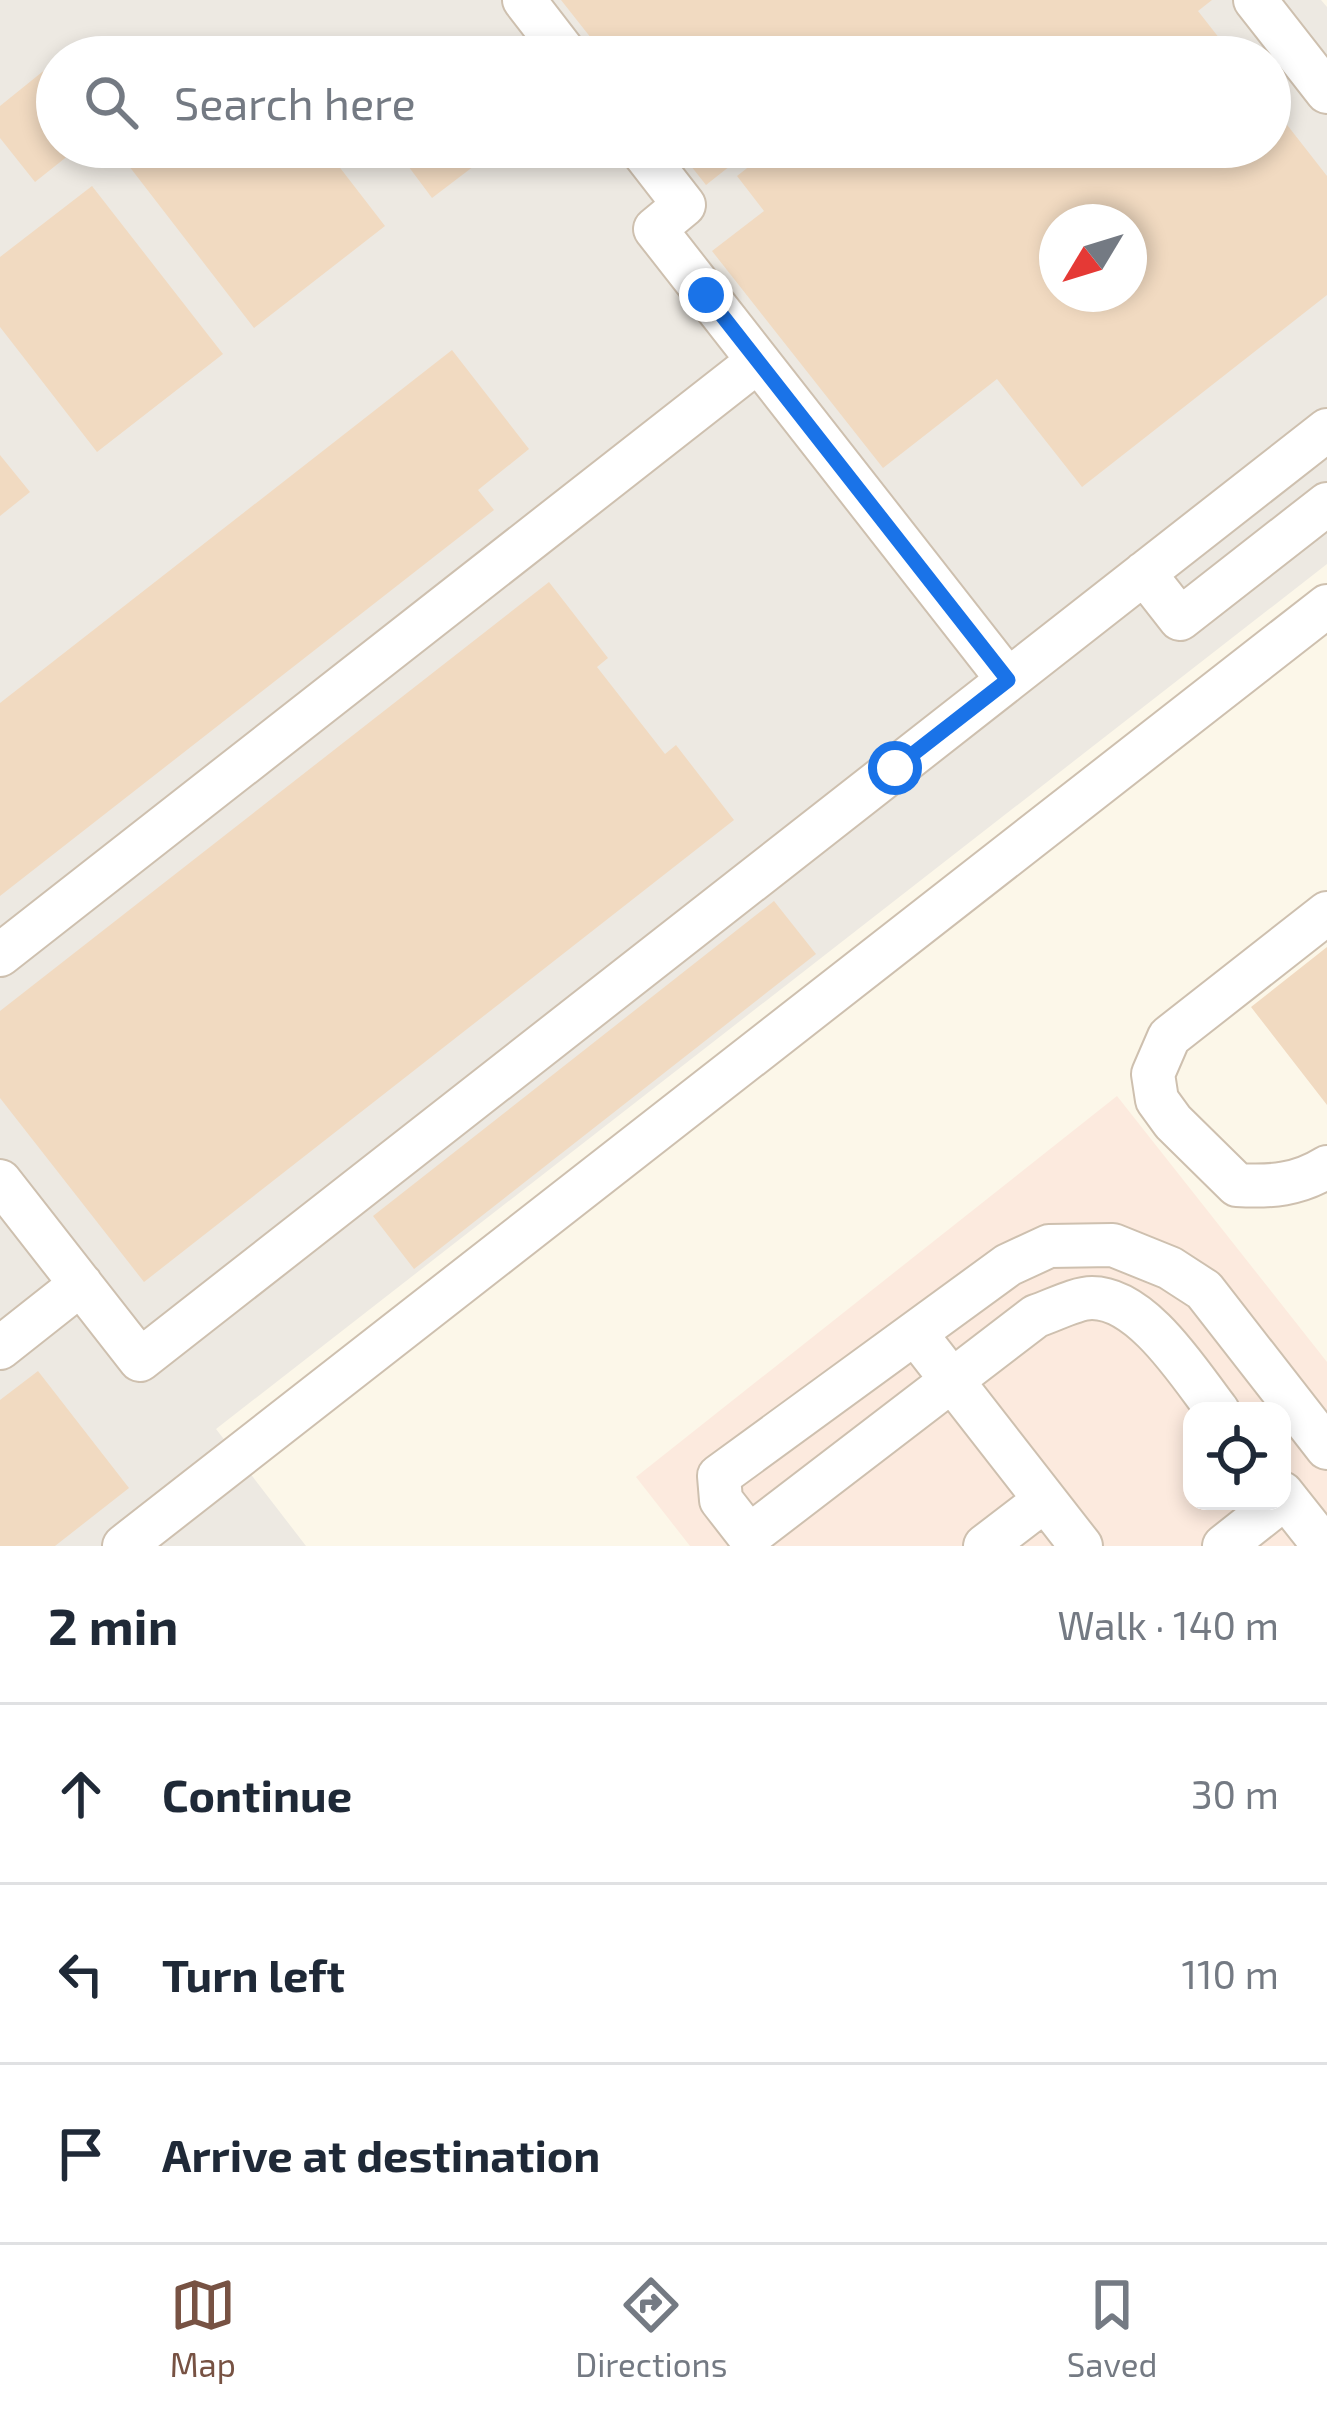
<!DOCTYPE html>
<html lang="en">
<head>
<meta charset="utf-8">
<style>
  body { margin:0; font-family:"Exo 2",sans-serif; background:#f6f6f7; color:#1f2937 }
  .controls { position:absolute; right:36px; bottom:36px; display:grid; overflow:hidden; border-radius:24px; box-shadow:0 6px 18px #0003 }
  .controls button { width:108px; height:108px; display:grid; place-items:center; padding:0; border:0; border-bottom:3px solid #e0e1e3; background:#fff; color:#1f2937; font:60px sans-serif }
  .compass { position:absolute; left:1039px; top:204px; width:108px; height:108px; border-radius:50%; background:#fff; box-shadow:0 6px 18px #0003; rotate:232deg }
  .stop { position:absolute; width:36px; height:36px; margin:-27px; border:9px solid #1a73e8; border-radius:50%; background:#fff }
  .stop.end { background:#1a73e8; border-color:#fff; box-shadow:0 3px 12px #0008 }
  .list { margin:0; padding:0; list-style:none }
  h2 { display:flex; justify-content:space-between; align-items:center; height:156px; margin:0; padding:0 48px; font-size:51px }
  h2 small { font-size:39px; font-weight:400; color:#747a83 }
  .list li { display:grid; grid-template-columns:78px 1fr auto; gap:36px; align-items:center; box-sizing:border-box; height:180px; padding:0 48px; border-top:3px solid #e0e1e3 }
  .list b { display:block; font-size:45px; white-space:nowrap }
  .list em { font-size:39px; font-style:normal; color:#747a83 }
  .icon { flex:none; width:66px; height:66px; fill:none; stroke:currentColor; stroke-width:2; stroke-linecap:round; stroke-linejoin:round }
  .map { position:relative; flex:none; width:1327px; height:1546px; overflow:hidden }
  .search { position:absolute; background:#fff; box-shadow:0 6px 18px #0003; left:36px; right:36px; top:36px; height:132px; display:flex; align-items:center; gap:30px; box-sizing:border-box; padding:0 42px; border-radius:66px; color:#747a83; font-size:45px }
  .sheet { height:696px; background:#fff }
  nav { display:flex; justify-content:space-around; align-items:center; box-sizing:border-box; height:168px; border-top:3px solid #e0e1e3; background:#fff; font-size:33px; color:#747a83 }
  nav a { display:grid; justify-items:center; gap:6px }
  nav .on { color:#775243 }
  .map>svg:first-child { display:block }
</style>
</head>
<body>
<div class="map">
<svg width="1327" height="1546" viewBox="0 0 1327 1546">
  <rect width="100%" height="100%" fill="#fcf7e9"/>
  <path fill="#fceade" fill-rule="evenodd" d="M1117,1096L1327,1362V1546H690L636,1477ZM1192,1411H1282V1501H1192Z"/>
  <path fill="#ede9e2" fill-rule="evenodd" d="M0,0H1321L1327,7V564L216,1429L306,1546H0ZM57,57H1270V147H57ZM1057,222H1129V294H1057Z"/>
  <path fill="#f1dac1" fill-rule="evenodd" d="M561,0H1212L1198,11L1234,57H606Z
    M84,39L98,57H61Z
    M57,60V147H79L35,182L0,138V106Z
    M1270,103L1327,176V295L1082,487L997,379L883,468L712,251L764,211L737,176L774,147H1270ZM1057,222H1129V294H1057Z
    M134,147H324L385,226L254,328L122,157Z
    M394,147H493L495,150L432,198Z
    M676,147H754L706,185Z
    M92,186L223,354L97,452L0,327V257Z
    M452,350L529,449L478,490L494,510L0,896V703Z
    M0,455L30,492L0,516Z
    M549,582L608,658L597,667L665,754L676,745L734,820L144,1282L0,1098V1011Z
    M774,901L816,954L414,1269L373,1216Z
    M1327,947V1105L1251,1007Z
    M38,1371L129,1488L55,1546H0V1400Z"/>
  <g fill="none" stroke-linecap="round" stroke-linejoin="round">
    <g stroke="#cec0af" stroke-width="46">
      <path id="minor" d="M524,0L568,57
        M1255,0L1327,92
        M639,147L684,205L655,229L1008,680L1327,430
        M1144,573L1180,619L1327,504
        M1327,913L1169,1037L1153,1074L1157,1100L1173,1122L1237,1185C1271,1187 1298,1185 1327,1167
        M0,955L758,361
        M0,1181L140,1360L1008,680
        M915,1333L1081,1546
        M0,1348L81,1284
        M1218,1411C1190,1375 1143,1298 1092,1298C1076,1298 1052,1311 1036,1316L749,1536L721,1500L719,1476L1008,1265L1049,1246L1113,1245L1170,1268L1204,1290L1327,1448
        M1282,1493L1324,1546
        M124,1546L1327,606
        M985,1546L1045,1500
        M1224,1546L1281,1501"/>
    </g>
    <use href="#minor" stroke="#fff" stroke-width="42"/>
  </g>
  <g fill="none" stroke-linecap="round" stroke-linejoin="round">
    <path stroke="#1a73e8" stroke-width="15" d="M706,295L1008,680L895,768"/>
  </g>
</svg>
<div class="controls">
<button><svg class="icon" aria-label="locate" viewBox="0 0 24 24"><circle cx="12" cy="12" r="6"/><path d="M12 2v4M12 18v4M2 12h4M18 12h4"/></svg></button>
</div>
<svg class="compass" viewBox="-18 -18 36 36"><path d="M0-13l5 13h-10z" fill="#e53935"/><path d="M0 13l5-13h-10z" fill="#747a83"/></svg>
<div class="stop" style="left:895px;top:768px"></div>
<div class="stop end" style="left:706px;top:295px"></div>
<div class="search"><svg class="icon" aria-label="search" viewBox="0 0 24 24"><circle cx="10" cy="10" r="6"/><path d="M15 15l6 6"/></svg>Search here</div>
</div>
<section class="sheet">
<h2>2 min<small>Walk · 140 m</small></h2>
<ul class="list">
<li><svg class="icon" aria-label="ahead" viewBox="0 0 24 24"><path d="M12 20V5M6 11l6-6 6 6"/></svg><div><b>Continue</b></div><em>30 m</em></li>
<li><svg class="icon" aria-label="left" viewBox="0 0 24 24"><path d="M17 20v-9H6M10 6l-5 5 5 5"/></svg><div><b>Turn left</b></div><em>110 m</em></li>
<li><svg class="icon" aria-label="arrive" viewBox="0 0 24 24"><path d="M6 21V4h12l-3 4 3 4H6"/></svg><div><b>Arrive at destination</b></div></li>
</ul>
</section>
<nav>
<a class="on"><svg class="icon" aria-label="map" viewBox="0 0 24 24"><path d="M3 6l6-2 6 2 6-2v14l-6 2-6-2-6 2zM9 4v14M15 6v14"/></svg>Map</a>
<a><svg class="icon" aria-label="directions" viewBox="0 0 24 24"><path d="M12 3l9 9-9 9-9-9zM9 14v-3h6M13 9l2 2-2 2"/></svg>Directions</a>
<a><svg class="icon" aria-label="saved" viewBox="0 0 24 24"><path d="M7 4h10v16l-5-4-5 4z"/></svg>Saved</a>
</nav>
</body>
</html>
